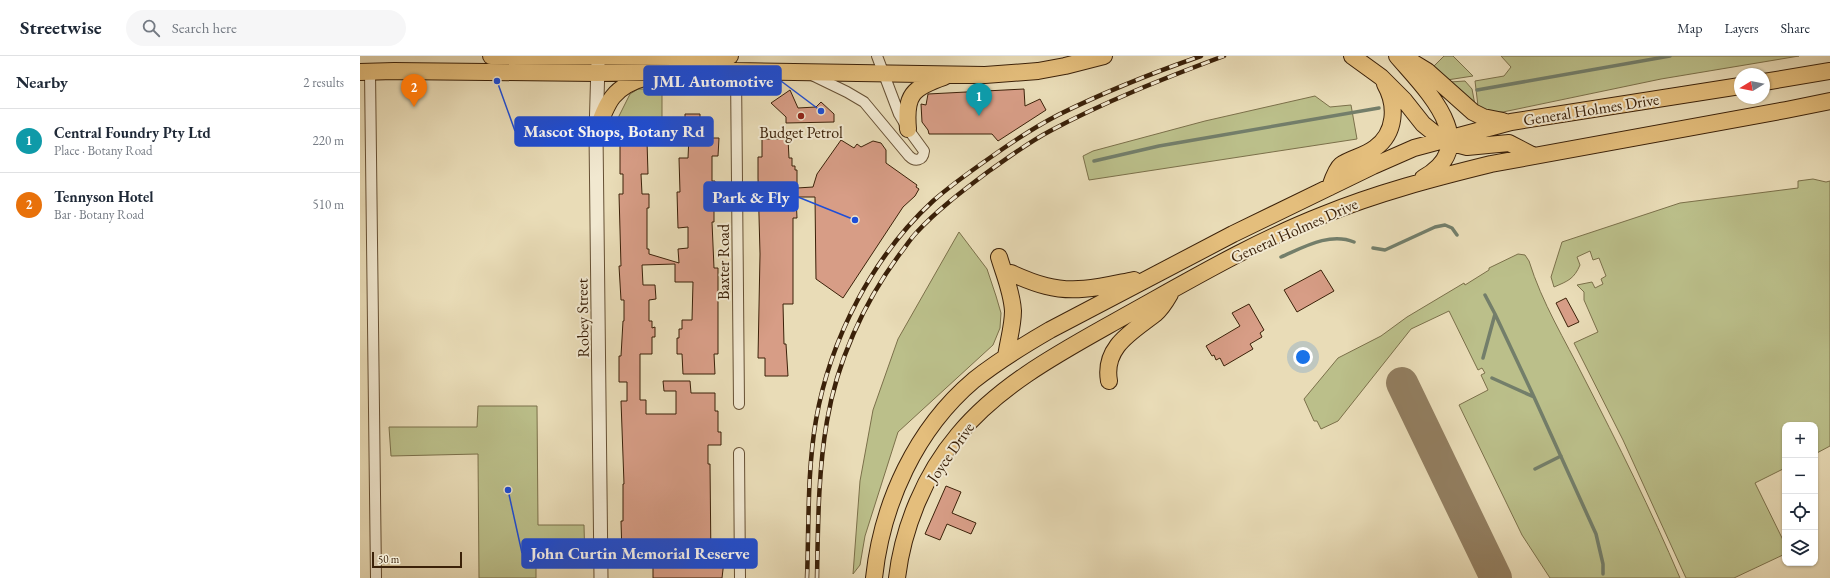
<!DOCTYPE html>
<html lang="en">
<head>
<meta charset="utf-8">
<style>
  body { margin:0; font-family:"EB Garamond",serif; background:#f6f6f7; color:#1f2937 }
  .controls { position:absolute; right:12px; bottom:12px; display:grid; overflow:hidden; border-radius:8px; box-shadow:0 1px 3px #0004 }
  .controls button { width:36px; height:36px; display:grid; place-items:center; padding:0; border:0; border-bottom:1px solid #e0e1e3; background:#fff; color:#1f2937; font:20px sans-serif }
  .compass { position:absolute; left:1374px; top:12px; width:36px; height:36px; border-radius:50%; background:#fff; box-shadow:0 1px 3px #0004; rotate:260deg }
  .scale { position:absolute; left:12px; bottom:10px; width:90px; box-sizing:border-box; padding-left:4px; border:2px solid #3b2109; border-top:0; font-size:11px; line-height:14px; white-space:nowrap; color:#3b2109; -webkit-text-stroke:3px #f1e8d0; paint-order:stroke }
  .you { position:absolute; left:943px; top:301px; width:14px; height:14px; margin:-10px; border:3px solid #fff; border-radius:50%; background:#1a73e8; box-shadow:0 0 0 6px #1a73e833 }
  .badge { display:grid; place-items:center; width:26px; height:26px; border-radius:50%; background:#2563eb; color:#fff; font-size:13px; font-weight:700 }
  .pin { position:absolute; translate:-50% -33px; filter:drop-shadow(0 1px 2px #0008) }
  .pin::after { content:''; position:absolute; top:21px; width:14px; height:12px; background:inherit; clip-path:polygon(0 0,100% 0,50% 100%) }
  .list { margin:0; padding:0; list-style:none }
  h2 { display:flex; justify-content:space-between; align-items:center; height:52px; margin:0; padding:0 16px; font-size:17px }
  h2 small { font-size:13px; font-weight:400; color:#747a83 }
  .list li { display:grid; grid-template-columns:26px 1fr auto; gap:12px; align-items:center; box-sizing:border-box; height:64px; padding:0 16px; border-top:1px solid #e0e1e3 }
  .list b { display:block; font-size:15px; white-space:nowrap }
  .list p { margin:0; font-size:13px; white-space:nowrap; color:#747a83 }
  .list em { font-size:13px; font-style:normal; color:#747a83 }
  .icon { flex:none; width:22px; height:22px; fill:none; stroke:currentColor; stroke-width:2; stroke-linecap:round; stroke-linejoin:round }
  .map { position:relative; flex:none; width:1470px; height:522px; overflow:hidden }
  header { display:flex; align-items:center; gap:24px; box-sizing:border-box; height:56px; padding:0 20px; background:#fff; border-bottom:1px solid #e0e1e3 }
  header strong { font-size:19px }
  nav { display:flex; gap:22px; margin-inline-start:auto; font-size:14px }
  .search { width:280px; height:36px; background:#f6f6f7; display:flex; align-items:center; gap:10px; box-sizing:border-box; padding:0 14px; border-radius:22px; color:#747a83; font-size:15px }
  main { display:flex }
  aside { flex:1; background:#fff }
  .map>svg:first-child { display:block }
</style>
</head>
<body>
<header>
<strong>Streetwise</strong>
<div class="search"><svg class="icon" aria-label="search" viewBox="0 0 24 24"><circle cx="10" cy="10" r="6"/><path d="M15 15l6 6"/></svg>Search here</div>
<nav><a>Map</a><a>Layers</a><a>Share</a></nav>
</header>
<main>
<aside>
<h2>Nearby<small>2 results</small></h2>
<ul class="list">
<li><span class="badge" style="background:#0f9aa8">1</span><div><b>Central Foundry Pty Ltd</b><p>Place · Botany Road</p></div><em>220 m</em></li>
<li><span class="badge" style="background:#e8710a">2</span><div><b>Tennyson Hotel</b><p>Bar · Botany Road</p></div><em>510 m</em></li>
</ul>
</aside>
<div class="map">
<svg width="1470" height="522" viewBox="0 0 1470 522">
  <rect width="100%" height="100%" fill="#e9dcb7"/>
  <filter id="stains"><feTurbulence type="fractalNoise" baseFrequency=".005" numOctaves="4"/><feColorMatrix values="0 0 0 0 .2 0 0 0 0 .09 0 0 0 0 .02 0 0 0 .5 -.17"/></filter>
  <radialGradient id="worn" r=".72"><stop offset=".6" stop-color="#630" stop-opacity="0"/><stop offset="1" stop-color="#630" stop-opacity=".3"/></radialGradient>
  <path fill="#bbbf8a" stroke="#7b704a" d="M1084,0H1093L1113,20L1087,24L1074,10Z
    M1141,0H1439L1301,23L1143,56H1129L1118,50L1115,25L1144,20L1151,11Z
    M1105,25L1112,33L1115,49L1090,26Z
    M278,33H302V82L255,83L256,66L270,38Z
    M955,40L970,51L991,49L997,83L729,124L723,100L733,95L845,65Z
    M1453,123L1466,126L1470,125V390L1455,398V369H1425V412L1395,427L1425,488V498L1374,522H1326L1263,384L1214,287L1238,276L1224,244V236L1217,229L1232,226L1235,232L1243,228L1241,223L1246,220L1239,202L1233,204L1230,195L1217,201L1220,209C1214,223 1208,225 1194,231L1191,221L1202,186L1320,147L1438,132V125Z
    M599,176L627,213L636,240L641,257L640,272L633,289L538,376L505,480L500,509L493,518L500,425L513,354L538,283Z
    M1158,198L1165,199L1169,205C1182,247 1205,284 1224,322C1258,388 1291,454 1320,522H1190L1162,479L1099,349L1128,334L1121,319L1125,317L1122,312L1118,314L1089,255L1051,273L978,365L961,373L957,365H954L944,343L978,302L1021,280L1047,261L1104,227L1105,229L1129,214V212Z
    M118,350H177L178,469H224L225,510L176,509V522H119L118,398L31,400L29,371H117Z"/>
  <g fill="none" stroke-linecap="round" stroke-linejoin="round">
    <path stroke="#737e6a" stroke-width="3.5" d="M1117,34L1310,0
      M734,105L799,90L1019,52
      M1013,192L1025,194L1075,171L1085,169L1092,172L1097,179
      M921,201C944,191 970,176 994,186
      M1125,239L1135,258
      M1123,302L1135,258L1174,341
      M1132,322L1174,341L1236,478L1243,508V518
      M1175,413L1201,400"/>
    <path stroke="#927e60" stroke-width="32" d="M1042,327L1136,522"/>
  </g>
  <path fill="#d79d86" stroke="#3b2109" d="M664,33L665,50L680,43L686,54L638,85L632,78H569L568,74L562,66L561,48L566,49L568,38Z
    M430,34L438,52L456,51L461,46L474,58V66L426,67V61L411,47Z
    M325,58H340V69H349V82H359L358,100H352V125H355L357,153H354V166H352L354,212H358V298H354L355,318H323L322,298H317V282H319V273H322V264H332L333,226H315V208L282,209L283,229H295L296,243L289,244V265H292V272L295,271V281H292V298H280V344H286V358H316V335H304L303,325H330L331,337H355V355H358V376H361V389H348V408H350L351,507L364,505L362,522H293V498L262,499L261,465H263V428H264L261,345H267V326H259V300H261L263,265H264V244H261L259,210H261L259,138H263V118H260V86L287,85L288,118H281L282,138H289V152H287V193H289V198L319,207L318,193L328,192V171L318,172L317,136H320L319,102H328L329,80H325Z
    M402,83H428L429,102H432V110H435V114H437V132L453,131L457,118L481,84L494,92L497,88L501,91L513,85L521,87L526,94V107L557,129L556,131L559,133L555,140L543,151L483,242L456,223L455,141H436L437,162H433V248H423L424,288H426L428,320H405V302H398L400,198L398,122V101H402Z
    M961,214L974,235L937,256L924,234Z
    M1206,242L1219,266L1208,271L1196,247Z
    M889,248L904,274L900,277L902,281L890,288L893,293L864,310L860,302L856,304L854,299L852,300L846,290L880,270L872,257Z
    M586,430L601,436L592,457L616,467L611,478L587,468L580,484L565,478Z"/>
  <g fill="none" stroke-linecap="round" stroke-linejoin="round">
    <g stroke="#665034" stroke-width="12">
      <path id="minor" d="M376,15L379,348
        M10,16L16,522
        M452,19L487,36L504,46L549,100C555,106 563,105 564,95L548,73L539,58L517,0
        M379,397L380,522"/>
    </g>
    <g stroke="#665034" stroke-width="15">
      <path id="tertiary" d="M238,8L236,77L241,522"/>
    </g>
    <g stroke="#3b2109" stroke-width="18">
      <path id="primary" d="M131,0L315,1L370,0
        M992,0L1021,21L1044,44L1063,68L1084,85L1107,91L1149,87L1174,100
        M1037,0C1065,33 1124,88 1063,122
        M1044,1L1067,15L1113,56L1123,61L1143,65
        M0,16L34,15L237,17L376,15L625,19L678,15L705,10L744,0
        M1404,26L1470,15
        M548,73C545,39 552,32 584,21
        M236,77C247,46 253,30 287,21
        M970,131C972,125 976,113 981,109C991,102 1005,100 1015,92C1036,77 1037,49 1025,28
        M639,201C644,218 652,236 653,255C653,270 648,286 646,301
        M651,217C662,222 674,227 686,230C716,238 744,230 774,224
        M749,325C743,291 772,276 795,258C801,253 806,245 810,238
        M514,522C522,447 556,373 614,324C638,305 664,289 690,274L873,178L1013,110L1054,92L1151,66L1380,30
        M537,522C543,471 565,418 598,379C642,326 705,294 765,260C830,224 894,186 963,159C1017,137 1074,122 1131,108L1426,54L1470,45"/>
    </g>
    <use href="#minor" stroke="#f1e8d0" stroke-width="10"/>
    <use href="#tertiary" stroke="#f1e8d0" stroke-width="13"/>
    <use href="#primary" stroke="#e4be7c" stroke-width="16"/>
    <g stroke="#3b2109" stroke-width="4.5">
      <path id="rail" d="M447,522C449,470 447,416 456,364C470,283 513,200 573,145C591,129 611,115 631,101C652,86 675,71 698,59C744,36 792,17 841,0
        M457,522C458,470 458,417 467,365C477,306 503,248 539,199C545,192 550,183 557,176C578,153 604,134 629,115C649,101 669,86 690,75C746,45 805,22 864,0"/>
    </g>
    <use href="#rail" stroke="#f1e8d0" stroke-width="3" stroke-dasharray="9" stroke-linecap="butt"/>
  </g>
  <circle fill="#8f2418" stroke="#f1e8d0" stroke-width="1.5" cx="441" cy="60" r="4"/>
  <g text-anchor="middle" stroke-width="4" stroke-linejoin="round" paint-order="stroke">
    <g font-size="16" fill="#3b2109" stroke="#f1e8d0">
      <text transform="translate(1231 53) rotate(-9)" y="6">General Holmes Drive</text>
      <text transform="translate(934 174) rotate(-24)" y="6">General Holmes Drive</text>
      <text transform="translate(363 206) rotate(-90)" y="6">Baxter Road</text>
      <text transform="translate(222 262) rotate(-91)" y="6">Robey Street</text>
      <text transform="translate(590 396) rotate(-55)" y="6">Joyce Drive</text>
    </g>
    <g font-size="16" fill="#3b2109" stroke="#f1e8d0">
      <text x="441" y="82">Budget Petrol</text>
    </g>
  </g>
  <path fill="none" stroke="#1d4ed8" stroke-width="1.5" d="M461 55L421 25M137 25L155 75M495 164L438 141M148 434L162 497"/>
  <g fill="#1d4ed8" stroke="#f1e8d0" stroke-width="1.5">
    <circle cx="461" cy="55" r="4"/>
    <circle cx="137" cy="25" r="4"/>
    <circle cx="495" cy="164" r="4"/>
    <circle cx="148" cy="434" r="4"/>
  </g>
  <g fill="#1d4ed8" stroke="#1d4ed8" stroke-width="1.5">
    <rect x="284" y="10" width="137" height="29" rx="4"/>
    <rect x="155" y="61" width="198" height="29" rx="4"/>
    <rect x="344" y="126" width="94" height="29" rx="4"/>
    <rect x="162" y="483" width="235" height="29" rx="4"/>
  </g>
  <g font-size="17" text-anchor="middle" font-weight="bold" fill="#fff">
    <text x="353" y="31">JML Automotive</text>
    <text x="254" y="81">Mascot Shops, Botany Rd</text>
    <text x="391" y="147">Park &amp; Fly</text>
    <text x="280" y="503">John Curtin Memorial Reserve</text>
  </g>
  <rect width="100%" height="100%" filter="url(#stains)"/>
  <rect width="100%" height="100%" fill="url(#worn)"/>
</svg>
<div class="controls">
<button>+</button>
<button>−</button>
<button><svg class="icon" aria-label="locate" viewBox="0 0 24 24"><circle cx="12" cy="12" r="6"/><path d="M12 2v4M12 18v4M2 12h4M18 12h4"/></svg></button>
<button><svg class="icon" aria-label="layers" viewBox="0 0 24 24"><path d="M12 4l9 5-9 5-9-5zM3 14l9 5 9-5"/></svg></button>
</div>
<svg class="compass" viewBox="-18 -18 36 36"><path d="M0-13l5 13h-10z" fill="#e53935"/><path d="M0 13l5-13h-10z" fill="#747a83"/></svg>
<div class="scale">50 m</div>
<div class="you"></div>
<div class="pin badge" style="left:619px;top:60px;background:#0f9aa8">1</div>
<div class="pin badge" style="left:54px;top:51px;background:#e8710a">2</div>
</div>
</main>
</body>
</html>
